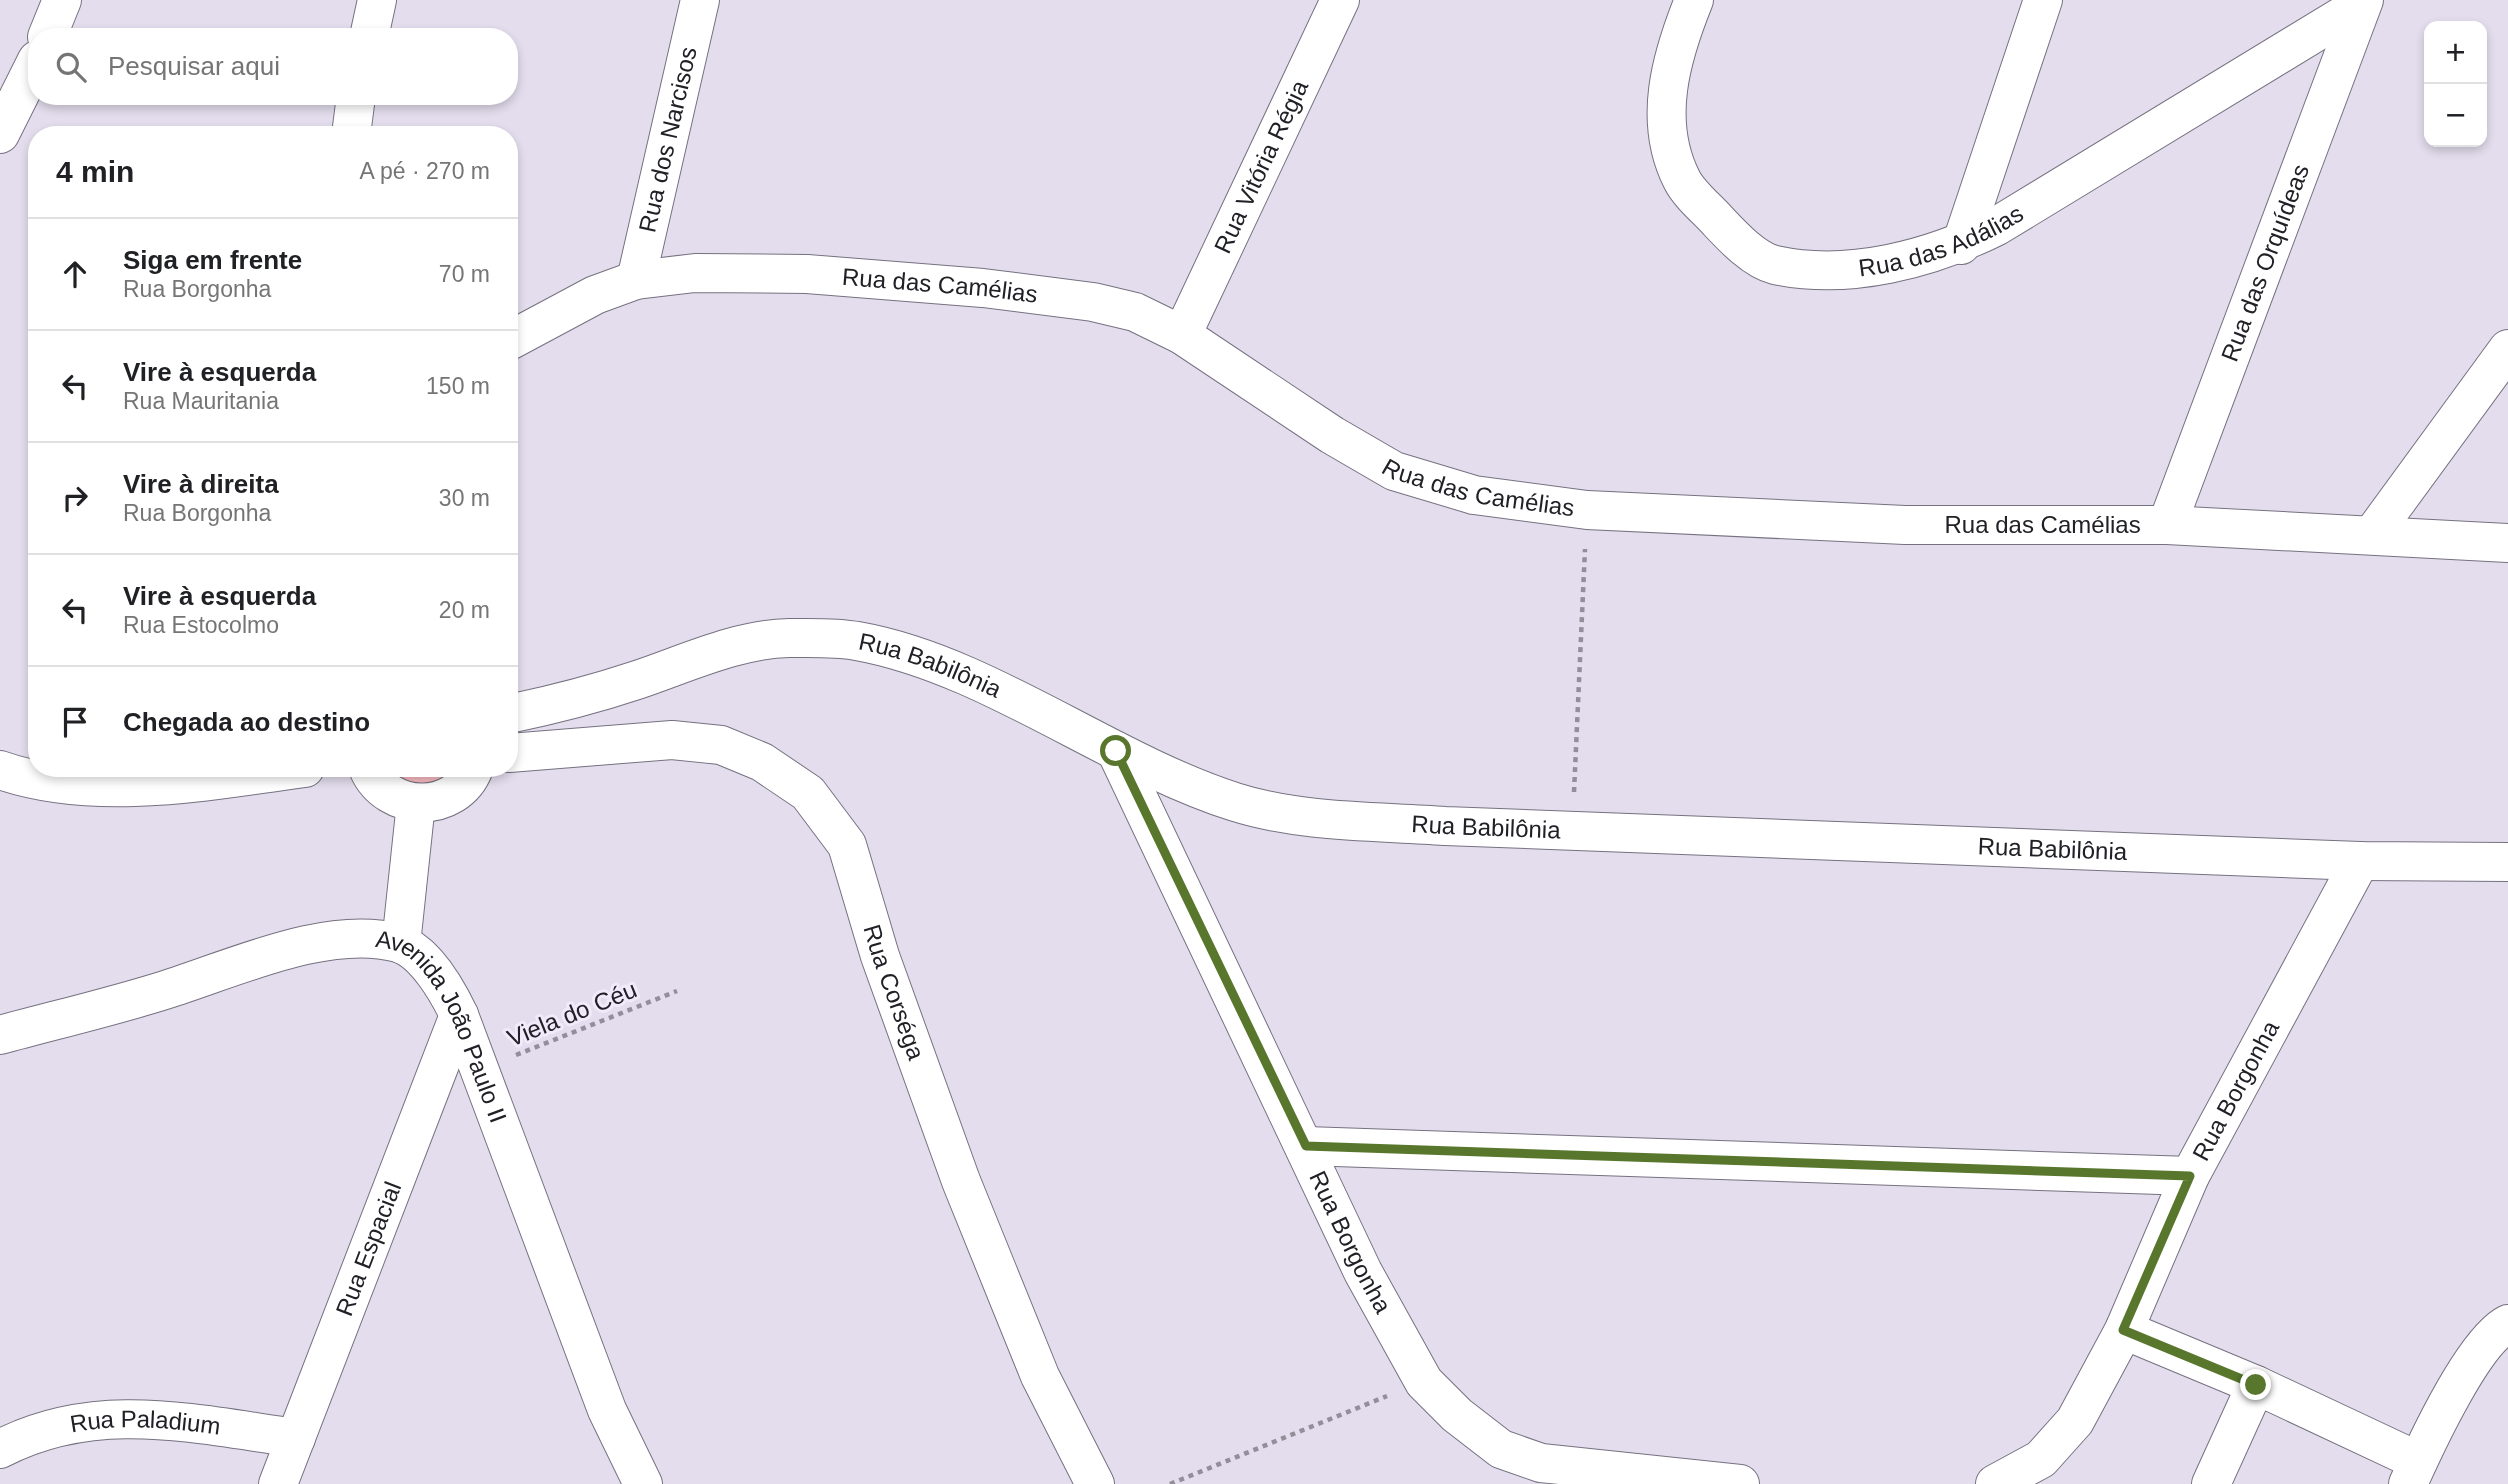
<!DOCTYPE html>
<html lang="pt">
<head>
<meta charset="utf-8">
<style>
  body { margin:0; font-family:Helvetica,sans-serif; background:#f2f2f2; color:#202124 }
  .controls { position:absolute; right:21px; top:21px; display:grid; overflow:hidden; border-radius:14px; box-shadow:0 4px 10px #0003 }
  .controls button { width:63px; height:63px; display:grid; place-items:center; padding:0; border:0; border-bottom:2px solid #e0e0e0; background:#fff; color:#202124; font:35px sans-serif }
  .stop { position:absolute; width:21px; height:21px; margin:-16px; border:5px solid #58772d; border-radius:50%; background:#fff }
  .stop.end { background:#58772d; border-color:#fff; box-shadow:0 2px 7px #0008 }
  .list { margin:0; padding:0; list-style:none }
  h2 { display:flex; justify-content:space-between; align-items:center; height:91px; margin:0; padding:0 28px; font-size:30px }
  h2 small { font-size:23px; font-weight:400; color:#757577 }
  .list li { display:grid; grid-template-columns:46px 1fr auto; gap:21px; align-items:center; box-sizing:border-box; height:112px; padding:0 28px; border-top:2px solid #e0e0e0 }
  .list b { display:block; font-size:26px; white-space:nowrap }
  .list p { margin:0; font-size:23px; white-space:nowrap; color:#757577 }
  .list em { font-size:23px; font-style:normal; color:#757577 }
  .icon { flex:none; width:38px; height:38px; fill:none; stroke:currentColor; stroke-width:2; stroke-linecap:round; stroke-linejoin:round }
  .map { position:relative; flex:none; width:2508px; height:1484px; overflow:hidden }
  .search { position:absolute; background:#fff; box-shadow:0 4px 10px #0003; left:28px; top:28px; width:490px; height:77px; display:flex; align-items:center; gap:18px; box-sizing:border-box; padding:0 24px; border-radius:28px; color:#757577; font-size:26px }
  .panel { position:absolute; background:#fff; box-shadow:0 4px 10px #0003; left:28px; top:126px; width:490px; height:651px; border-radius:28px }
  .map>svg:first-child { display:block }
</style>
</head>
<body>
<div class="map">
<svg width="2508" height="1484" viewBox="0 0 2508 1484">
  <rect width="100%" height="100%" fill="#e3dded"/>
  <path fill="#f9bbc1" d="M369,768H474L449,796Z"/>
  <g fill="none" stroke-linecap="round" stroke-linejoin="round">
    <g stroke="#767180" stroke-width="40">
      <g id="street">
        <path id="s1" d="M1694,0C1671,57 1652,121 1682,180C1689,194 1706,208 1717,220C1732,236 1754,260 1775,265C1849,281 1931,259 1997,226L2362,4"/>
        <path d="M47,37L62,0"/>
        <path d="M369,37L377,0"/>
        <path d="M0,134L37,60"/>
        <path d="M351,135L356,96"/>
        <path d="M1961,245L2043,0"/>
        <path id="s2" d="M636,280L700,0"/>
        <path id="s3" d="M1182,335L1340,0"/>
        <path id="s4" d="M509,341L595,295L636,280L695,273L807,274L983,288L1093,302L1135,312L1182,335L1332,435L1394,471L1474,495L1587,510L1905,525H2167L2508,543"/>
        <path id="s5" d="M2167,525L2364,0"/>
        <path d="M2372,535L2508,349"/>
        <path id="s6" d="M1116,751L1363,1272L1424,1382L1457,1415L1501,1449L1541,1463L1740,1484"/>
        <path id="s7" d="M509,753L672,740L721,745L762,762L808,793L847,845L880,956L961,1181L1040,1376L1095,1484"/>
        <path d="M0,770C94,803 209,781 305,768"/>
        <path d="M1306,1146L2190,1176"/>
        <path d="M2124,1330L2256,1385L2418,1461"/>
        <path id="s8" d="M0,1449C96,1399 194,1424 296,1438"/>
        <path id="s9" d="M278,1484L459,1015"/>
        <path id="s10" d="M1995,1484L2041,1459L2075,1421L2124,1330L2190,1176L2360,861"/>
        <path d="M2211,1484L2256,1385"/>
        <path d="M2408,1484C2425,1446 2473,1341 2508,1324"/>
      </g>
    </g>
    <g stroke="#767180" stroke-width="40">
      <g id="secondary">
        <path id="s11" d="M509,714C552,705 595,694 637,680C685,664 737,639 789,638C811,638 836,637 857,641C987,664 1109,762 1235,802C1301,823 1377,821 1445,826L2360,861L2508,862"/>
        <path d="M368,768C387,813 456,815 474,768"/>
        <path d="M401,944L416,803"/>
      </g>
    </g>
    <g stroke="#767180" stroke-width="40">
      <g id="primary">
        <path id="s12" d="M0,1035C55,1020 111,1007 165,990C233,969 327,924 398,943C425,951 448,992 459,1015L607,1410L643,1484"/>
      </g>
    </g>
    <path stroke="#928e9a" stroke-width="4.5" stroke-dasharray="5 5" stroke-linecap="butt" d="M1574,792L1585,549
      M516,1055L677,991
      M1170,1484L1387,1396"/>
    <use href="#street" stroke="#fff" stroke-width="38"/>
    <use href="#secondary" stroke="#fff" stroke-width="38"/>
    <use href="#primary" stroke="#fff" stroke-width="38"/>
  </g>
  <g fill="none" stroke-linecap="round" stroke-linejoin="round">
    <path stroke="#58772d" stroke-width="9" d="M1116,751L1306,1146L2190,1176L2123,1330L2256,1385"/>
  </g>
  <g text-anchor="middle" stroke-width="6" stroke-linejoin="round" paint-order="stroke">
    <g font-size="24" fill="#222026" stroke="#f0eafb">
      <text dy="8" stroke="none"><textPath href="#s2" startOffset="144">Rua dos Narcisos</textPath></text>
      <text dy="8" stroke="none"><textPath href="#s3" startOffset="186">Rua Vitória Régia</textPath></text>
      <text dy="8" stroke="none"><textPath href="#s1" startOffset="485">Rua das Adálias</textPath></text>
      <text dy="8" stroke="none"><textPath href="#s5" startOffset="280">Rua das Orquídeas</textPath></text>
      <text dy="8" stroke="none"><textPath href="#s4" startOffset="446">Rua das Camélias</textPath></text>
      <text dy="8" stroke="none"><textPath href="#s4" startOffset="1034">Rua das Camélias</textPath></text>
      <text dy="8" stroke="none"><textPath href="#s4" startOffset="1601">Rua das Camélias</textPath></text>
      <text dy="8" stroke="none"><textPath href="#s11" startOffset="436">Rua Babilônia</textPath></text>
      <text dy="8" stroke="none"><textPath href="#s11" startOffset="1024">Rua Babilônia</textPath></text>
      <text dy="8" stroke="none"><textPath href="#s11" startOffset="1591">Rua Babilônia</textPath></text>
      <text dy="8" stroke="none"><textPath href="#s7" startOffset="532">Rua Corséga</textPath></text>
      <text transform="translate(572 1014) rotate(-22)" y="8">Viela do Céu</text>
      <text dy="8" stroke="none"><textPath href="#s12" startOffset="506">Avenida João Paulo II</textPath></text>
      <text dy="8" stroke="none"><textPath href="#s10" startOffset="471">Rua Borgonha</textPath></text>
      <text dy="8" stroke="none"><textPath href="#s6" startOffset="544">Rua Borgonha</textPath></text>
      <text dy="8" stroke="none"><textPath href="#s9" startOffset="252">Rua Espacial</textPath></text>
      <text dy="8" stroke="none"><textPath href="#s8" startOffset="150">Rua Paladium</textPath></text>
    </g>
  </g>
</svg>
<div class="controls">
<button>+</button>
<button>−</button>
</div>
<div class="stop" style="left:1116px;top:751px"></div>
<div class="stop end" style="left:2256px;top:1385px"></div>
<div class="search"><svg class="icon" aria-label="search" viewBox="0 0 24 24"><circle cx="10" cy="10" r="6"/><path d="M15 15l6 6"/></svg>Pesquisar aqui</div>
<section class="panel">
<h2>4 min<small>A pé · 270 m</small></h2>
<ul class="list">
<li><svg class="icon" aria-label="ahead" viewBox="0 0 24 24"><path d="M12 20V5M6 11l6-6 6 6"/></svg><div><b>Siga em frente</b><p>Rua Borgonha</p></div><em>70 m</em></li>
<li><svg class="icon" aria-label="left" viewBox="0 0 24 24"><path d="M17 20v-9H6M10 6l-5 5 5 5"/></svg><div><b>Vire à esquerda</b><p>Rua Mauritania</p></div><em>150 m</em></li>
<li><svg class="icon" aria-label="right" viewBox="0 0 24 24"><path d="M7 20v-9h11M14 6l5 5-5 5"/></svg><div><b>Vire à direita</b><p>Rua Borgonha</p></div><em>30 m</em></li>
<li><svg class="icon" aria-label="left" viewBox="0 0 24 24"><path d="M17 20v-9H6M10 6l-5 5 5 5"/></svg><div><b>Vire à esquerda</b><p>Rua Estocolmo</p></div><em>20 m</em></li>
<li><svg class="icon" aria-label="arrive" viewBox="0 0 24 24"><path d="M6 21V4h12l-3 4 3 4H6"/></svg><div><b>Chegada ao destino</b></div></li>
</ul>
</section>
</div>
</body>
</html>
